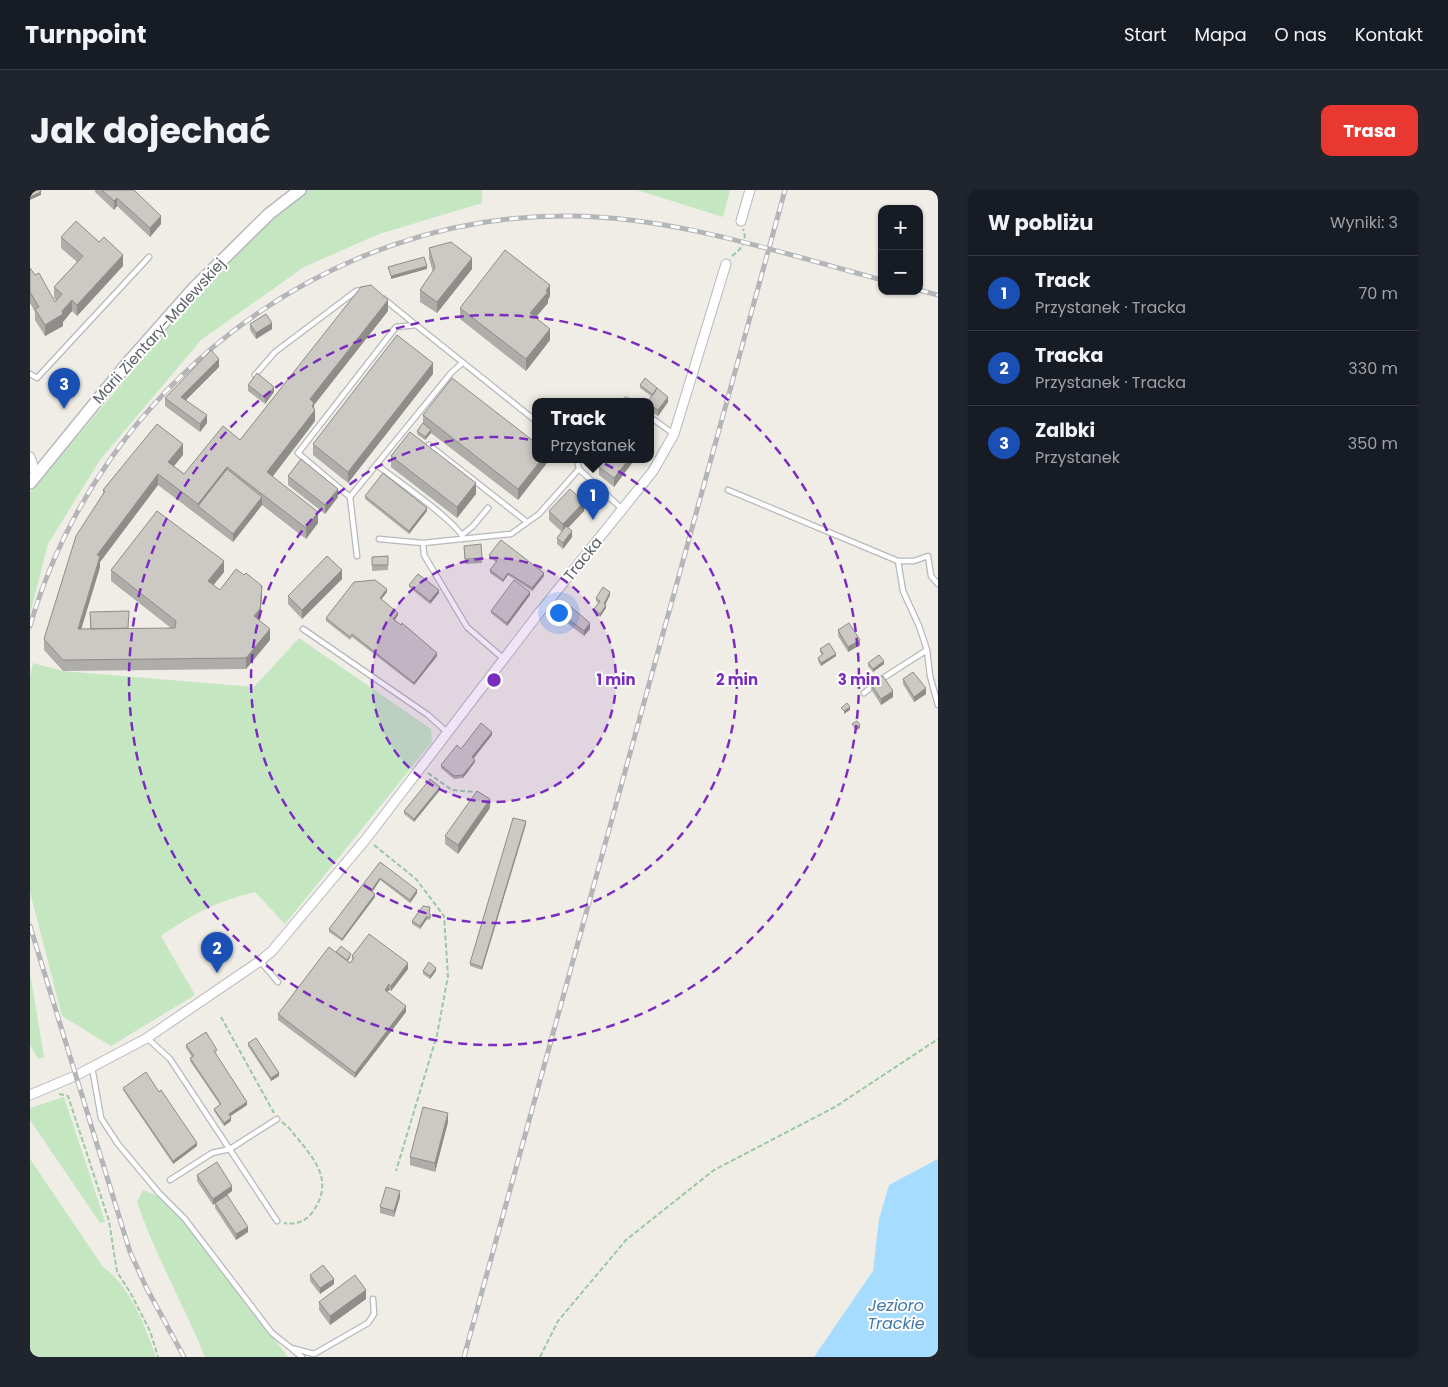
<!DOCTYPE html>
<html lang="pl">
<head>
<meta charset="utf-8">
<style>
  body { margin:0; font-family:Poppins,sans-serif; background:#20242c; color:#f1f3f6 }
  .controls { position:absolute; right:15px; top:15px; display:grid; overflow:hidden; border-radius:10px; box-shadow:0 1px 4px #0004 }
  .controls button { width:45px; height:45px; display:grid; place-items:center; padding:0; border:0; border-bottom:1px solid #363941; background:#171b24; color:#f1f3f6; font:25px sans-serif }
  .you { position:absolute; left:528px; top:422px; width:18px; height:18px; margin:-12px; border:4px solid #fff; border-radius:50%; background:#1a73e8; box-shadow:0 0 0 8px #1a73e833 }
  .badge { display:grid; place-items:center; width:32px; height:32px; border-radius:50%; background:#e93731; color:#fff; font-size:16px; font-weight:700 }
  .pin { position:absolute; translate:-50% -41px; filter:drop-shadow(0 1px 2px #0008) }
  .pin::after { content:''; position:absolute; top:26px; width:18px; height:15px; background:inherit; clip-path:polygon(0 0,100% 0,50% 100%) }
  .popup { position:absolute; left:502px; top:208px; width:122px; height:65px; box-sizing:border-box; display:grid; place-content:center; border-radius:10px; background:#171b24; filter:drop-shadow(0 1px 4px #0005); font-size:16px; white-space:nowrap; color:#9ea1a6 }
  .popup b { font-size:19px; color:#f1f3f6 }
  .popup::after { content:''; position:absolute; left:50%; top:100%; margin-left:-10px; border:10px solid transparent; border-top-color:#171b24 }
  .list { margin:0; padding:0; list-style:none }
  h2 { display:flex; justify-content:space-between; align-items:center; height:65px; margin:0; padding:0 20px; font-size:21px }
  h2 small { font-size:16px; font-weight:400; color:#9ea1a6 }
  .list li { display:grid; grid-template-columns:32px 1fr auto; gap:15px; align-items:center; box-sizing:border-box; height:75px; padding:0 20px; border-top:1px solid #363941 }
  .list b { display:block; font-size:19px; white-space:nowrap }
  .list p { margin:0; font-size:16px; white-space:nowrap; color:#9ea1a6 }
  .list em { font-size:16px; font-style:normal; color:#9ea1a6 }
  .map { position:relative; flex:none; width:908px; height:1167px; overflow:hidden; border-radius:10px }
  header { display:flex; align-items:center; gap:30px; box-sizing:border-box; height:70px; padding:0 25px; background:#171b24; border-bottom:1px solid #363941 }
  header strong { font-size:24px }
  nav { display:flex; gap:28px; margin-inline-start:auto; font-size:18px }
  .intro { display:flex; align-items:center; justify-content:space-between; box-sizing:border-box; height:120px; padding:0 30px }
  h1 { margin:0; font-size:35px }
  .button { padding:12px 22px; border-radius:10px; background:#e93731; color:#fff; font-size:18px; font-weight:700 }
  main { display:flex; gap:30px; padding:0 30px }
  aside { flex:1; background:#171b24; border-radius:10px; box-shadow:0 1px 4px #0004 }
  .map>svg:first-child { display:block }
</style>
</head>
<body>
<header>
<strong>Turnpoint</strong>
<nav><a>Start</a><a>Mapa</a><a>O nas</a><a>Kontakt</a></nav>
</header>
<div class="intro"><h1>Jak dojechać</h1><a class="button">Trasa</a></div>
<main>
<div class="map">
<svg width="908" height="1167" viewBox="0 0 908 1167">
  <rect width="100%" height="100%" fill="#efede5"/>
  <path fill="#c4e7c2" d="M277,0H452V13L349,44L274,77L171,150L70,270L18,354L0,424V303L157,116L260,10Z
    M607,0H700L693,27Z
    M269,448L401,539L402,552L255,734L225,702C185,712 165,723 131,746L165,805L81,856L32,826L0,702V487L3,473L33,481L224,497Z
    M0,783L14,867L8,869L0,855Z
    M34,907L75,1032L70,1033L0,930V918Z
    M0,969L73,1077C99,1094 116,1138 126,1167H0Z
    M113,1000L128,1006L154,1032L258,1167H175C154,1115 125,1065 107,1012Z"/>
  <path fill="#a6dcff" d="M908,969V1167H784L843,1081L849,1029L859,995Z"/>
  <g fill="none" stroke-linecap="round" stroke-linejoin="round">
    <g stroke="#b6b8bc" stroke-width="7">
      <path id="service" d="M354,109L386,135
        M0,184L7,188L119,67
        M225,185L245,162L326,101L332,100
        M596,210L598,211
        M620,227L644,244
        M399,255L497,332
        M347,275C362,287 432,335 433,349
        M549,279L592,319
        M698,300L868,371H884L898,366L901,386L908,394
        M320,307L421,183L432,173
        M433,344L443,336L458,318
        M349,349L393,353L481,344L509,324L549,279L547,269
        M393,353L394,365L437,437L475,470
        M327,366L320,307L268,263L366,137L386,135L506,231
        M868,371L873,401L889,436L897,460L900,486L908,515
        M273,439L398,525L418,543
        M850,490L897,460
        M834,503L844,495
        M230,771L248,792
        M117,848L140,869L247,1031
        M62,877L71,928L88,954L129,1003L155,1029L242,1143L261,1158L284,1164L338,1133L344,1124L343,1109
        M140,990L182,963L200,959L247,929
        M263,1160L272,1167"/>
    </g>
    <g stroke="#b6b8bc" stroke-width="11">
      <path id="minor" d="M711,31L720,0
        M0,267L6,285
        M0,905L45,886L117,848L230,771L242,761L336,649L509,423L623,281L644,244L696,74"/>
    </g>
    <g stroke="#b6b8bc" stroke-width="14">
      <path id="tertiary" d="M0,293L96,175L164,98L239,24L270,0"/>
    </g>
    <path stroke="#9bc7a6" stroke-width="2" stroke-dasharray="5 2.5" stroke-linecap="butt" d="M702,66C711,59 718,52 713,39
      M398,583L422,600L445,602
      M344,655L386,689L414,726L418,786L407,845L366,981
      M191,827L244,923
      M29,904L38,906L79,1031L87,1082L100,1102L120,1141L128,1167
      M252,932L259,938C281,966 308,989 281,1024C274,1032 265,1035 254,1033
      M510,1167L528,1131L596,1050L684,980L805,917L908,849"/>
    <use href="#service" stroke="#fff" stroke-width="4.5"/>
    <use href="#minor" stroke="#fff" stroke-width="9"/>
    <use href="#tertiary" stroke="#fff" stroke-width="11"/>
    <g stroke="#b4b5b6" stroke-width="5">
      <path id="rail" d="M889,100L908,105
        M0,436C69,199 293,22 544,26C649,28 751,63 852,90
        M0,736L100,1062L116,1097L154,1167
        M434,1167L755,0"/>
    </g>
    <use href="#rail" stroke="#fff" stroke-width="3" stroke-dasharray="9" stroke-linecap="butt"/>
  </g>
  <path fill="#afada9" d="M65,0H104L131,34L120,47L87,16L84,20L65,2Z
    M31,47L93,76L47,126L42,121L33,132V136L15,146L5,130V122L0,113V78L5,85L25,112L26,110L24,108V97L47,72L31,58Z
    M399,58L442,79L407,123L390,112V100L403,82L399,69Z
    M520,106L518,110V113L506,127L520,150L496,181L430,129V118Z
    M358,121L284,215L285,231L242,287L288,333L276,349L232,315L203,352L128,295L70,372V377L51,439H60V422L98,438H141L81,391V380L194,382L183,395L190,400L232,407L229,431L240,450L216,479L33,481L14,460V449L73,304V300L153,265L144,276L154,284L210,250Z
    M220,134L242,139L226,149L220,140Z
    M189,177L156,210L177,233L170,242L135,216V208Z
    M403,184L318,293L283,265V254Z
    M218,195L244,202L235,214L218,201Z
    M610,195L627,199L638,212L628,226L620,221L621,206L610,198Z
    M393,225L517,269V273L488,310L401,243L395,250L387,244V241L393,233Z
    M361,266L446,304L427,328L361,277Z
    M562,269H605L584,297L569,285V277L570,275Z
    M258,286L308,307L295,324L258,295Z
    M335,306L397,321L379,344L335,309Z
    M519,321H554L538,338L542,347L533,359L527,354V348L532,342L519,330Z
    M434,356L452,368V373L435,374Z
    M459,365L514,386L502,401L478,385L473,392L460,383V380L466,372L459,367Z
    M358,366V380L342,381V367Z
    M312,389L272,429L258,414V406Z
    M379,395L409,403L400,414L379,397Z
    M357,402L351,409L368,425L365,430L407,466L384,495L322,447L320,450L296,431V428Z
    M500,405L477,436L461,423V421Z
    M580,405L575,415L576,418L570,427L564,422V419L568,413L566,411V408Z
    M528,421L560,439L554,446L528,426Z
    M808,440L830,455L818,462L808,446Z
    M790,459L806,466L791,476L788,471V468L792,465L790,462Z
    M838,473L854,474L843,482L838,476Z
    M873,489L896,504L884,512L873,494Z
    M841,494L863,507L851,515L841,499Z
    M462,545L444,568L445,572L433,588L424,589L411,578V575Z
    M410,600L384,632L374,624V621Z
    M460,618L428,664L415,654V646Z
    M496,634L452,780L440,776V773Z
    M350,672L387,703L380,713L350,690L342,702L345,707L312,751L299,742V739Z
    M400,720L399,724L401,728L399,730L397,729L390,739L382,734V731Z
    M306,762L321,767L318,771L320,773L322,771V766L378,779L361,801L359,800L357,802L376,822L325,888L248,830V824Z
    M393,781H406L400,789L393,784Z
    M218,853L249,886L241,891L218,856Z
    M156,855L187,862L185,863L217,915L200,926L201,931L194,936L184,921V919L190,915L160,871V868L162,867L156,858Z
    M93,898L129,902L167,956L143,974L93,900Z
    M418,932L405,982L380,975V967Z
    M167,985L202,1001L197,1005L218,1042L206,1050L185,1018V1013L183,1015L167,991Z
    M370,1007L364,1027L350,1023V1017Z
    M280,1085L304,1094L290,1104L280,1091Z
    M336,1109L300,1135L289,1120V1112Z"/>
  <path fill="#8f8d89" d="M11,2V5L0,10V7Z
    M87,8V16L84,20V11Z
    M131,26V34L120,47V38Z
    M93,65V76L47,126V115Z
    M442,68V79L407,123V112Z
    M397,76V79L361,89V86Z
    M520,95V106L518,110V113L500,134V123Z
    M42,110V121L33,132V136L15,146V135L32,121Z
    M358,110V121L284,215V221L285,220V231L237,294V282L280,209Z
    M242,133V139L226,149V143Z
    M520,139V150L496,181V169Z
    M189,169V177L151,215V207Z
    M403,173V184L318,293V282Z
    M244,197V202L235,214V208Z
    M638,207V212L628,226V220Z
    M177,225V233L170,242V234Z
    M401,240V243L395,250V247Z
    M153,254V265L138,283V272Z
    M512,269H517V273L488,310V299Z
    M599,269H605L584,297V288Z
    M197,277V288L168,316V314Z
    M128,284V295L70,372V377L48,450V439L67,365Z
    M446,293V304L427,328V317Z
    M308,299V307L295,324V315Z
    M232,307V315L203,352V344Z
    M554,312V321L533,343V334Z
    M397,318V321L379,344V341Z
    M288,322V333L276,349V338Z
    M542,341V347L533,359V353Z
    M194,371V382L178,402V391Z
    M312,380V389L272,429V420Z
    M478,383V385L473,392V390Z
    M514,383V386L502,401V398Z
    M232,396V407L230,430L224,437V426Z
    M357,399V402L350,411V408Z
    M409,400V403L400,414V411Z
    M500,402V405L477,436V433Z
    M580,402V405L574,417V414Z
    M576,415V418L570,427V424Z
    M368,423V425L363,432V429Z
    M560,433V439L554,446V441Z
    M240,439V450L216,479V468Z
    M830,450V455L818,462V457Z
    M407,463V466L384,495V493Z
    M806,464V466L791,476V473Z
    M854,471V474L843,482V479Z
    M896,498V504L884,512V507Z
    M863,501V507L851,515V509Z
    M820,517V520L814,524V521Z
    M830,535V538L825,541V538Z
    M462,542V545L442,570V567Z
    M445,570V572L433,588V585Z
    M410,597V600L384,632V629Z
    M460,609V618L428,664V655Z
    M496,631V634L452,780V777Z
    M350,688V690L341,704V701Z
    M387,700V703L380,713V710Z
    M345,704V707L312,751V749Z
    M397,726V729L390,739V736Z
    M378,773V779L361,801V796Z
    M406,778V781L400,789V786Z
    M359,794V800L355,805V800Z
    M376,816V822L325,888V883Z
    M249,883V886L241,891V888Z
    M217,912V915L199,927V924Z
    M418,923V932L405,982V973Z
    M201,928V931L194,936V933Z
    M167,953V956L143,974V971Z
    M202,996V1001L183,1015V1009Z
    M370,1001V1007L364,1027V1021Z
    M218,1037V1042L206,1050V1044Z
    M304,1089V1094L290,1104V1098Z
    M336,1100V1109L300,1135V1126Z"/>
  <path fill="#ccc9c4" stroke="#8f8d89" d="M0,0H10L11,2L0,7Z
    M72,0H104L131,26L120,38L87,8L84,11Z
    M46,31L69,52L74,47L93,65L47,115L42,110L32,121L33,124L15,135L5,119L9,117L0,102V78L5,85L9,83L25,112L32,104L24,97L53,66L31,47Z
    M421,52L442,68L407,112L390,100L405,78L399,58Z
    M475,60L520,95L516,101L518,102L500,123L520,139L496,169L430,118Z
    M394,67L397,76L361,86L358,77Z
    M341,95L358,110L280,209L284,213L282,216L285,220L237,282L288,322L276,338L197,277L168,314L128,284L67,365L70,366L48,439L145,438L146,431L81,380L127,321L194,371L178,391L190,400L206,379L214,385L216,383L232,396L230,419L224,426L240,439L216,468L33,470L14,449L46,346L75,301L73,300L127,234L153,254L138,272L154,284L193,236L210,250L331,97Z
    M236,124L242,133L226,143L220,134Z
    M367,145L403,173L318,282L283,254Z
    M181,160L189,169L151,207L177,225L170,234L135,208Z
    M227,183L244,197L235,208L218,195Z
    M422,188L506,253V269H512L488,299L393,225Z
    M615,188L627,198L623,205L610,195Z
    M627,198L638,207L628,220L620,215V211H618Z
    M393,233L401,240L395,247L387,241Z
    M380,242L446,293L427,317L361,266Z
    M271,269L308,299L295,315L258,286Z
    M573,269H599L584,288L569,277L574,270Z
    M197,279L232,307L203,344L168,316Z
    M353,283L397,318L379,341L335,306Z
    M540,299L554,312L533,334L519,321Z
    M536,336L542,341L533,353L527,348Z
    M471,350L514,383L502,398L478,383L473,390L460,380L467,371L459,365Z
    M451,354L452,368L435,369L434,356Z
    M297,366L312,380L272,420L258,406Z
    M358,366V375H342V367Z
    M388,384L409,400L400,411L379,395Z
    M345,390L357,399L350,408L368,423L363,429L371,435L372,433L407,463L384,493L322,444L320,447L296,428L324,392Z
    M484,390L500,402L477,433L461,421Z
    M573,397L580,402L574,414L576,415L570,424L564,419L570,411L566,408Z
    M535,412L560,433L554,441L528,421Z
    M99,421L98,438L61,439L60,422Z
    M819,433L830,450L818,457L808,440Z
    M799,453L806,464L791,473L788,468L793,464L790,459Z
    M849,465L854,471L843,479L838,473Z
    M883,482L896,498L884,507L873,489Z
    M853,486L863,501L851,509L841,494Z
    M817,513L820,517L814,521L811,518Z
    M827,531L830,535L825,538L822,534Z
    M451,533L462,542L442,567L445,570L433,585L424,586L411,575L427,555L431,559Z
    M400,589L410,597L384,629L374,621Z
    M447,601L460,609L428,655L415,646Z
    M483,628L496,631L452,777L440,773Z
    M350,672L387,700L380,710L350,688L341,701L345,704L312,749L299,739Z
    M393,716L400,717L399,724L401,725L399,728L397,726L390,736L382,731Z
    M339,744L378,773L361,796L359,794L355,800L376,816L325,883L248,824L299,757L320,773L324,768L322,766Z
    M311,756L321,764L317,770L306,762Z
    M399,772L406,778L400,786L393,781Z
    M176,842L187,860L184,861L217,912L199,924L201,928L194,933L184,919L191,914L160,868L164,866L156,855Z
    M226,848L249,883L241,888L218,853Z
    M116,882L129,902L131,900L167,953L143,971L93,898Z
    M393,917L418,923L405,973L380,967Z
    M187,972L202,996L183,1009L167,985Z
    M356,997L370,1001L364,1021L350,1017Z
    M197,1005L218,1037L206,1044L185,1013Z
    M293,1075L304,1089L290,1098L280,1085Z
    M325,1085L336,1100L300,1126L289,1112Z"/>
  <circle cx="464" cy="490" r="122" fill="#7b2cbf" fill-opacity=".12"/>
  <g fill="none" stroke="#7b2cbf" stroke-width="2.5" stroke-dasharray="9 6">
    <circle cx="464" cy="490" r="122"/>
    <circle cx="464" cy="490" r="243"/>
    <circle cx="464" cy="490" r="365"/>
  </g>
  <g text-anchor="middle" stroke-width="4" stroke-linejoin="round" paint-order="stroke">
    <g font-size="15" fill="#5d6166" stroke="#fff">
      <text transform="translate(129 141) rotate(-48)" y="5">Marii Zientary-Malewskiej</text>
      <text transform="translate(553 369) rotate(-51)" y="5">Tracka</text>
    </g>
    <g font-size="16" font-style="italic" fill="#3f77a8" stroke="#fff">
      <text x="866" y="1121">Jezioro<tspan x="866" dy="18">Trackie</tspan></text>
    </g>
  </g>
  <circle cx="464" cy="490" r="8" fill="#7b2cbf" stroke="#fff" stroke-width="2.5"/>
  <g font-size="15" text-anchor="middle" font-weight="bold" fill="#7b2cbf" stroke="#fff" stroke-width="4" stroke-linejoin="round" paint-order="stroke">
    <text x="586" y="495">1 min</text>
    <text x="707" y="495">2 min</text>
    <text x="829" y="495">3 min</text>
  </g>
</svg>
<div class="controls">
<button>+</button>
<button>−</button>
</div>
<div class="you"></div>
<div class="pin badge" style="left:563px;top:330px;background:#1a4fb4">1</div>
<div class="popup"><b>Track</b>Przystanek</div>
<div class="pin badge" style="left:187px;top:783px;background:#1a4fb4">2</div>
<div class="pin badge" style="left:34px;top:219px;background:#1a4fb4">3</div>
</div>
<aside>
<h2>W pobliżu<small>Wyniki: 3</small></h2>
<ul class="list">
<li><span class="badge" style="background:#1a4fb4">1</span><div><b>Track</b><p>Przystanek · Tracka</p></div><em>70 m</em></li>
<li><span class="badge" style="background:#1a4fb4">2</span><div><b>Tracka</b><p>Przystanek · Tracka</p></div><em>330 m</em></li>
<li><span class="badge" style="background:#1a4fb4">3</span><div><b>Zalbki</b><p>Przystanek</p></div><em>350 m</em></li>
</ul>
</aside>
</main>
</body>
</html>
